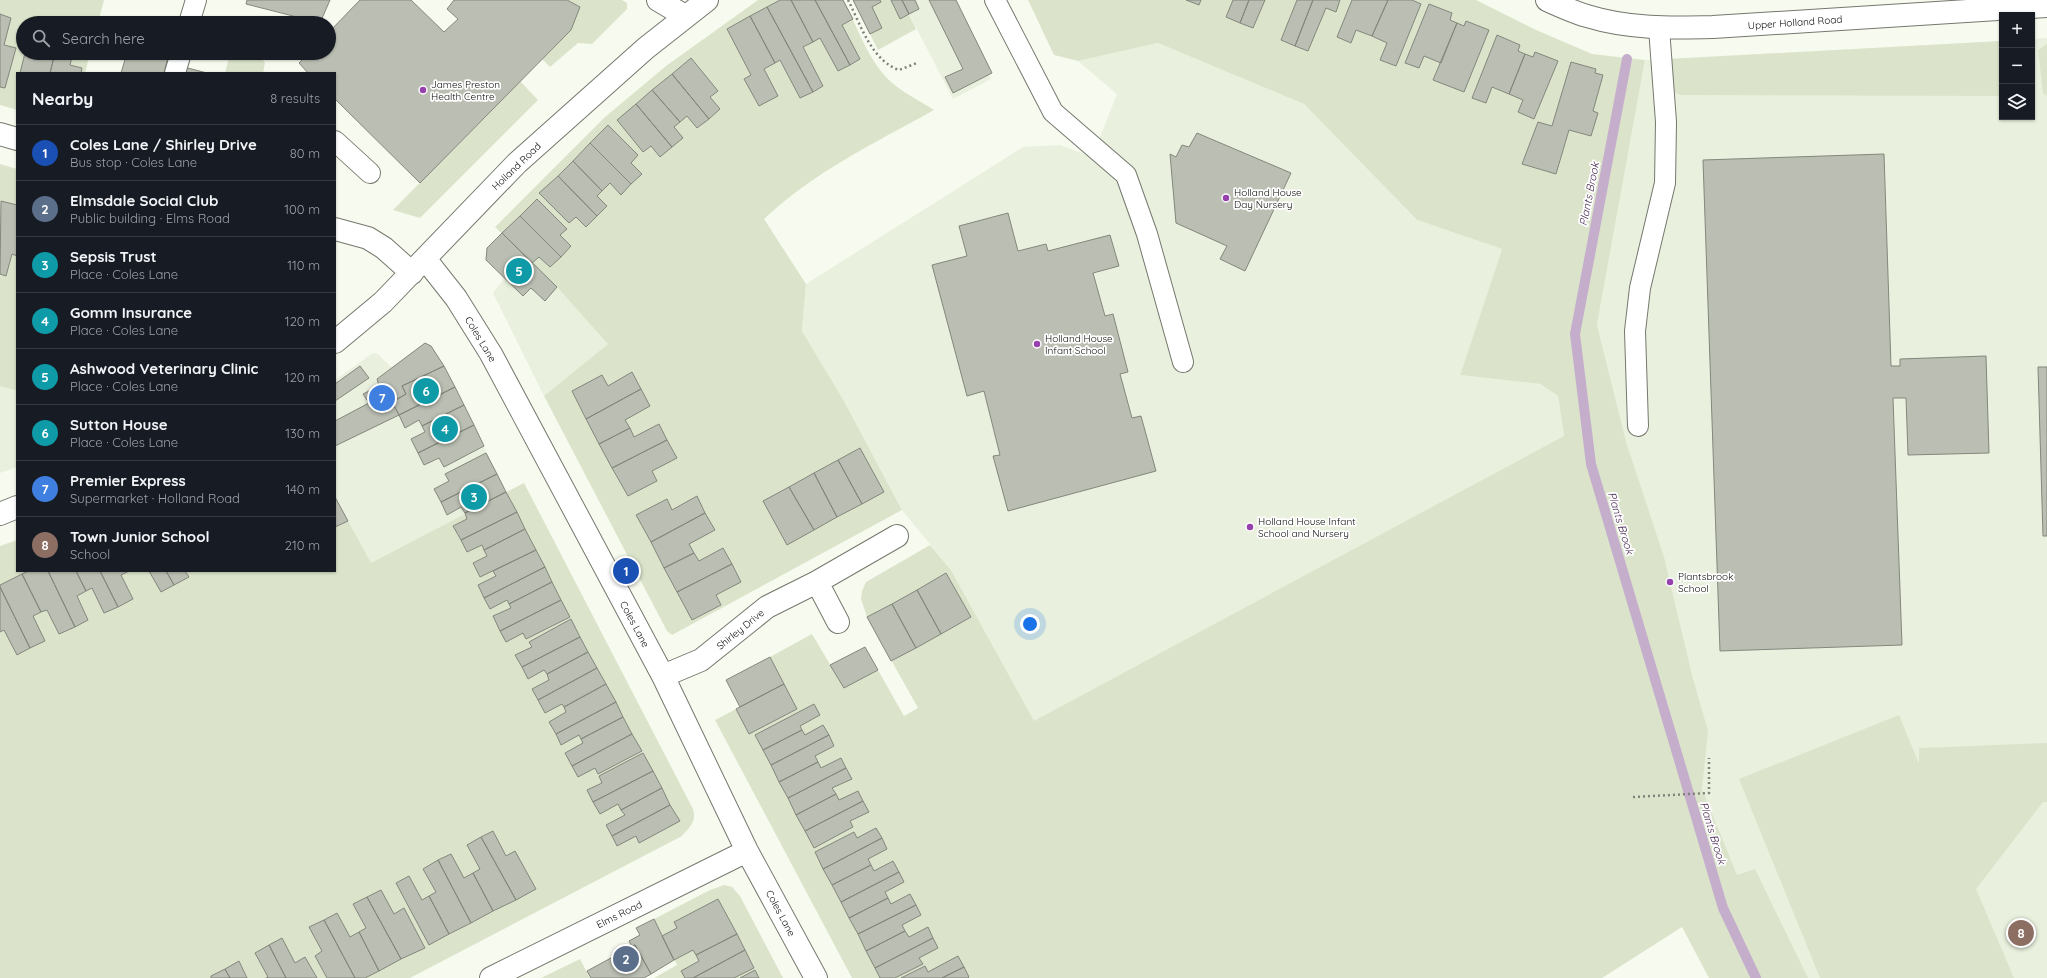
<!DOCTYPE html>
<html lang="en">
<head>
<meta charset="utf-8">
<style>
  body { margin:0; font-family:Quicksand,sans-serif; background:#20242c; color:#f1f3f6 }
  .controls { position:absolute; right:12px; top:12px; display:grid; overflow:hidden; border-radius:0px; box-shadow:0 1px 3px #0004 }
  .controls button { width:36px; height:36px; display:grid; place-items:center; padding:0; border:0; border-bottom:1px solid #363941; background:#171b24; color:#f1f3f6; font:20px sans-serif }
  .you { position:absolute; left:1030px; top:624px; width:14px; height:14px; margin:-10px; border:3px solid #fff; border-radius:50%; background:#1a73e8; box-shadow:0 0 0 6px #1a73e833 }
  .badge { display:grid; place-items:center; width:26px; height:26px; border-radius:50%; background:#7c3aed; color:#fff; font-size:13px; font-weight:700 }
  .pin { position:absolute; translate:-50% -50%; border:2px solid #fff; box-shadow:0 1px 4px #0006 }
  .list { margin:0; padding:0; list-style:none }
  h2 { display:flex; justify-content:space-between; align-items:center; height:52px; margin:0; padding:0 16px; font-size:17px }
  h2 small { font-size:13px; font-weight:400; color:#9ea1a6 }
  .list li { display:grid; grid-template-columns:26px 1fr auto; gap:12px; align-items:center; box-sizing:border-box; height:56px; padding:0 16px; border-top:1px solid #363941 }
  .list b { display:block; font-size:15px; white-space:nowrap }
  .list p { margin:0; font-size:13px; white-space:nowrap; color:#9ea1a6 }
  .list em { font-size:13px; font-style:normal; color:#9ea1a6 }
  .icon { flex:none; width:22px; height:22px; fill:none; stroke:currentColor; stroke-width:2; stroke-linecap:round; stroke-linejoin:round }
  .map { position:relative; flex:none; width:2047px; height:978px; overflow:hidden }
  .search { position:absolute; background:#171b24; box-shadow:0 1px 3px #0004; left:16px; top:16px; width:320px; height:44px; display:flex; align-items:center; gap:10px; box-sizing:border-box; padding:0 14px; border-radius:22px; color:#9ea1a6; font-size:15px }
  .panel { position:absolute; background:#171b24; box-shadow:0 1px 3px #0004; left:16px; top:72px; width:320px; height:500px; border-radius:0px }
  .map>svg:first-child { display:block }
</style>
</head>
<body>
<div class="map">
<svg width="2047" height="978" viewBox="0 0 2047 978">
  <rect width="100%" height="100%" fill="#f7fbef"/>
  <path fill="#e9f0dd" d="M915,0H956L992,73L989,75L991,79L953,99L909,14L919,9Z
    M2047,38V978H1783L1737,875L1602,978L1080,808L951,570L902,510L844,401L802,331L806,284L1023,147L1060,145L1092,157L1117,94L1078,61L1158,43L1304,104L1417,220L1502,249L1460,375L1539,384L1558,396L1564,436L1625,441L1597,325L1645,60L2002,41V117H2032V39Z
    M502,233L557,287L609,344L544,396L493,293L505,278L486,260L487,248Z
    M425,343L431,346L444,366L506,492L371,564L335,497V380L373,353L378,354L392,368Z
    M0,386L17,391V467L0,473Z"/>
  <path fill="#dbe4cb" d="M0,0H104L98,23H23V53H90L85,73H17V110L0,105Z
    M567,0H622L627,3V9L592,44L578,43L550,67L542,59L571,30L580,7Z
    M758,0H843C858,27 867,59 890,81C902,92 920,101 934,110C875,143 814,172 764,219L806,284L802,331L844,401L902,510L672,635L667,631L544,396L608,344L557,287L495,227L605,117L666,66Z
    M853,0H902L916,29L878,50Z
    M1028,0H1476L1534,29L1592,54L1645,60L1597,325L1626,442L1664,557L1692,675L1708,731L1702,789L1737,875L1755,869L1808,978H1709L1682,927L1602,978H852L715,720L784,684L770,657L812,634L844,688L878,670L904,716L918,708L867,617L861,599L862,591L866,582L930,545L951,570L1034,721L1564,436L1558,396L1540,384L1460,375L1502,249L1417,220L1304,104L1158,43L1078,61L1054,55Z
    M2002,41V96L1680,95L1673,92L1671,59Z
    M2047,44V96L2043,93L2038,50Z
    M230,53H258L265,63L263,73H225Z
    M520,81L538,100L420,218L393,210Z
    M0,164L17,169V391L0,386Z
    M524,483L693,809C697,821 690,827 682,836L410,978H0V546L17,540V571H335V497L371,563Z
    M1899,715L1919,764V748L2047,743V802H2043L1976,889L2014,978H1820L1739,779Z
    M724,885L732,887L740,896L783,978H654L677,965L654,919L710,890Z
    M580,959L590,978H541Z"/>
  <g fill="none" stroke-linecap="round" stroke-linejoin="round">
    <path stroke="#c5aecc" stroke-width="10" d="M1627,59L1575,334L1591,464L1723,908L1756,978"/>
  </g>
  <path fill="#bbbfb3" stroke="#83877c" d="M247,0H330L320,23H308L293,16L246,4Z
    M360,0H411L444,32L458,19L447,9L454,0H567L580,7L571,30L420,183L335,99V73H308L299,63L309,53H329V32Z
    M780,0H791L813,42L803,47L823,86L813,92L767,7Z
    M791,0H815L850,65L838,71L820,38L813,42Z
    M815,0H843L853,19L842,25L860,59L850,65Z
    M853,0H880L881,2L872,7L882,28L870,34Z
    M891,0H902L909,14L900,19Z
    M902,0H915L919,9L909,14Z
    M929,0H956L992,73L953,93L945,77L963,69Z
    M1186,0H1201L1199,5Z
    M1233,0H1249L1240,23L1226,17Z
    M1249,0H1265L1253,28L1240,23Z
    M1297,0H1313L1295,46L1281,40Z
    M1313,0H1340L1336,12L1326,8L1308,51L1295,46Z
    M1352,0H1388L1372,36L1356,30L1351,43L1337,37Z
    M1388,0H1412L1421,4L1396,66L1380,60L1387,43L1372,36Z
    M1429,4L1452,13L1450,20L1457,23L1441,63L1424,56L1419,68L1405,63Z
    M767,7L813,92L800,98L780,60L775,63L750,16Z
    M0,14L11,18L4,45L16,48L5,88L0,87Z
    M750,16L775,63L764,69L778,96L759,106L744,79L751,75L727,29Z
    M1466,21L1489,30L1464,92L1433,80L1457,23L1464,26Z
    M1497,35L1520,45L1518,51L1525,54L1509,94L1492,87L1486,103L1472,98Z
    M1535,52L1558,61L1534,119L1518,112L1523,100L1509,94L1525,54L1533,57Z
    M25,53H55L50,73H20Z
    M55,53H73L70,65L82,68L81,73H50Z
    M127,53H169L164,73H121Z
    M691,58L718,91L710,97L720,109L709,119L672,74Z
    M1571,62L1596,69L1595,73L1603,75L1593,111L1598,113L1591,136L1569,130L1556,174L1522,164L1538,122L1552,126Z
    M184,67L207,73H183Z
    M672,74L709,119L697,128L687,116L680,122L652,90Z
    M652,90L680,122L674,127L683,138L672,147L636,104Z
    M636,104L672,147L660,157L651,146L643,152L617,120Z
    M608,125L638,155L631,163L642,174L631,184L590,143Z
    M1197,133L1291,173L1245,271L1220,259L1227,246L1176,223L1170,154L1176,157L1182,145L1189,147Z
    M590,143L631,184L621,195L610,183L602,191L573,161Z
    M1884,154L1891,366H1900V359L1986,356L1989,453L1908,455L1906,398H1893L1902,645L1720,651L1703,160Z
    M573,161L602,191L597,196L607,206L597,216L558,176Z
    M558,176L597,216L586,227L576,217L569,223L539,193Z
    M537,199L567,229L560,235L571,246L561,257L520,216Z
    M1,201L17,205V256L12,254L6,276L0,274Z
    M1008,213L1018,251L1046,244L1048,251L1110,235L1119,266L1093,273L1105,316L1113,314L1128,372L1120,374L1132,418L1141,416L1156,471L1008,511L993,456L1000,455L984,391L967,396L932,265L967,256L959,226Z
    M520,216L561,257L550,267L539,257L532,263L502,233Z
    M502,233L557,287L545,301L531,288L523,296L486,260L487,248Z
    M425,343L431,346L444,366L402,386L406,394L392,402L399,415L335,446V421L369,403L363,394L379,386L377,379Z
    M360,366L369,378L335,401V384Z
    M444,366L455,387L399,415L392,402L406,394L402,386Z
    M2038,367H2047V536H2043Z
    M632,372L641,389L586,419L572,391L602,375L608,386Z
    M455,387L464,405L422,426L419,420L405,428L399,415Z
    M641,389L650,406L625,420L630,428L599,444L586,419Z
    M464,405L474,425L418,453L411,439L425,432L422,426Z
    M659,424L667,440L612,468L599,444L630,428L634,437Z
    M474,425L484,446L444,467L439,458L424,465L418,453Z
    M667,440L677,458L652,471L657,481L628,496L612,468Z
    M860,448L884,492L862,504L838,460Z
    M486,453L497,474L441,502L434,489L449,481L445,474Z
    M838,460L862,504L837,517L814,473Z
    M814,473L837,517L814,530L789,487Z
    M497,474L506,492L465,513L461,507L447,515L441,502Z
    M789,487L814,530L787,545L763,501Z
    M506,492L517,512L461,540L453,526L467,519L465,513Z
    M697,496L705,513L651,542L636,515L667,499L672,510Z
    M335,497L348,521L335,527Z
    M517,512L525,529L484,550L482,545L467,552L461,540Z
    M705,513L715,530L689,544L694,553L664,568L651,542Z
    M525,529L536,550L480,577L473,563L487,556L484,550Z
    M723,548L732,564L677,592L664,568L694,553L699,561Z
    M536,550L545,567L484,598L478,585L496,576L493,571Z
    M732,564L741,582L716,595L721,605L692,620L677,592Z
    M545,567L552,582L509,604L507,600L490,609L484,598Z
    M28,571H48L75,627L59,634L47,610L41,612L22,574Z
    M48,571H76L86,591L77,596L88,620L75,627Z
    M76,571H100L118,607L104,613L92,588L86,591Z
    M100,571H129L121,575L133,599L118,607Z
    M149,571H166L174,585L161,592Z
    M166,571H185L189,577L174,585Z
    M946,573L971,617L941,634L917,590Z
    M22,574L41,612L33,616L45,641L30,648L0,587V585Z
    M552,582L561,600L500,631L493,616L511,608L509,604Z
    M0,587L30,648L17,655L4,630L0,632Z
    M917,590L941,634L916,648L892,604Z
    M561,600L570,617L526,639L523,633L506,642L500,631Z
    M892,604L916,648L891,661L867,617Z
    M571,619L580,637L522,667L515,655L532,647L529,642Z
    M580,637L588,652L547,674L544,670L528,679L522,667Z
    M865,647L878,670L844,688L830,665Z
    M588,652L597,668L538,700L532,689L549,680L547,674Z
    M770,657L784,684L740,707L726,680Z
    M597,668L606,684L564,707L562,704L545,713L538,700Z
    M606,684L616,702L556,734L549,722L566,712L564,707Z
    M784,684L797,709L749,734L736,709Z
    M616,702L623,717L581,739L579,735L561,745L556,734Z
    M814,704L820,715L800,726L802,730L763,750L755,735Z
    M623,717L632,734L572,766L565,753L583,743L581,739Z
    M823,725L829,735L771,765L763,750L802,730L805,735Z
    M632,734L642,751L598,774L595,768L578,777L572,766Z
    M829,735L834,746L815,756L818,762L779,782L771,765Z
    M643,753L653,771L593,802L587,790L602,783L599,776Z
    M841,758L846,768L788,798L779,782L818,762L821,768Z
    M846,768L852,779L832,788L836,794L796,815L788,798Z
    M653,771L662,788L621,810L618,804L600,814L593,802Z
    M662,788L670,805L612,836L606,825L625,815L621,810Z
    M858,791L863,801L805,831L796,815L836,794L839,800Z
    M863,801L869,812L850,821L853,827L814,848L805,831Z
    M670,805L680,821L639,843L636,836L617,846L612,836Z
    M876,828L882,838L823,869L815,852L854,832L857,838Z
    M493,831L506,856L515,851L536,889L516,900L481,837Z
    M481,837L516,900L493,911L473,873L480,869L467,845Z
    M882,838L887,849L868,859L871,865L832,885L823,869Z
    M451,854L464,878L473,873L493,911L471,923L438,860Z
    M438,860L471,923L449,934L429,896L436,892L423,869Z
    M893,861L899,872L841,902L832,885L871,865L874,871Z
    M899,872L904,882L885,892L888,898L849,918L841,902Z
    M409,876L422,900L429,896L449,934L429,945L396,883Z
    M381,890L394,914L404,908L425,948L401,959L367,897Z
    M910,894L916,905L858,934L849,918L888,898L891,904Z
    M367,897L401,959L379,971L359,932L366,928L353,904Z
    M718,899L737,934L696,955L693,950L674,960L662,936L677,928L674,922Z
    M916,905L921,915L902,925L905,931L866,951L858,934Z
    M337,913L350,937L359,932L379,971L365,978H355L324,920Z
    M654,919L674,960L651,974L635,945L632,947L629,941L640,935L636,928Z
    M324,920L355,978H327L315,956L322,951L309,927Z
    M928,927L933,938L875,968L866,951L905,931L909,937Z
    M737,934L745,950L693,978H685L681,971L699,961L696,955Z
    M282,938L295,963L305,957L317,978H286L269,945Z
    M933,938L938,948L919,958L923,964L895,978H880L875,968Z
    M269,945L286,978H266L268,977L255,953Z
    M635,945L651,974L644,978H591L587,971Z
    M745,950L754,968L734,978H693Z
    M958,956L964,967L942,978H901L925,966L928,972Z
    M239,961L247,978H230L225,969Z
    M964,967L969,977L968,978H942Z
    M225,969L230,978H211V976Z
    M755,970L759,978H740Z"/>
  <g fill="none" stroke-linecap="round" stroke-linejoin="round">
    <g stroke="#75786e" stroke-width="22">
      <path id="service" d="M995,0L1053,112L1126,175L1147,234L1183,362
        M189,23L196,0
        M175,73L181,53
        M335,141L370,173
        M1638,426L1635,331L1640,288L1665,183L1666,122L1659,28"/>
    </g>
    <g stroke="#75786e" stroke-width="24">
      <path id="minor" d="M658,0L685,16
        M0,134L17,139
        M335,229L368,238L384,248L412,273
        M426,260L456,298L491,354L663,676L747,851L816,978
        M817,582L838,622
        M663,676L701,660L767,607L817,582L897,536
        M491,978L747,851"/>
    </g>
    <g stroke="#75786e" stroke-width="24">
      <path id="tertiary" d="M1547,0C1560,6 1573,12 1587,16C1629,29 1670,28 1713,27L2047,6
        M335,342L383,302L517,163L646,48L707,0
        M0,514L17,507"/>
    </g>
    <path stroke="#80827a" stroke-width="2.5" stroke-dasharray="2 3" stroke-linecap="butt" d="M848,0C861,25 871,60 899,70L917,63
      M1633,797L1709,793V758"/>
    <use href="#service" stroke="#fff" stroke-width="20"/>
    <use href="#minor" stroke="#fff" stroke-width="22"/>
    <use href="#tertiary" stroke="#fff" stroke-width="22"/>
  </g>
  <g fill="#9741af" stroke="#fff" stroke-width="1.5">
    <circle cx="423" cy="90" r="4"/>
    <circle cx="1226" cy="198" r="4"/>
    <circle cx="1037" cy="344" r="4"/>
    <circle cx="1250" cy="527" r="4"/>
    <circle cx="1670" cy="582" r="4"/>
  </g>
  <g text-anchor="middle" stroke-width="3.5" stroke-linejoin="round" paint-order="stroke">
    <g font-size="10" fill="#0c0d09" stroke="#fff">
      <text transform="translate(1795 22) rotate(-4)" y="4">Upper Holland Road</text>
      <text transform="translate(516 166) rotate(-44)" y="4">Holland Road</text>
      <text transform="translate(481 339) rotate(59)" y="4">Coles Lane</text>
      <text transform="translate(635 624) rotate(62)" y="4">Coles Lane</text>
      <text transform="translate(740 629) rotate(-39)" y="4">Shirley Drive</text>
      <text transform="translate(781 913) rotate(62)" y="4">Coles Lane</text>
      <text transform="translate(619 914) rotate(-26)" y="4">Elms Road</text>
    </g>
    <g font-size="10" fill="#0c0d09" stroke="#fff" text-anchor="start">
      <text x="431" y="88">James Preston<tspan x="431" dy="12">Health Centre</tspan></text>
      <text x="1234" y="196">Holland House<tspan x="1234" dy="12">Day Nursery</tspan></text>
      <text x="1045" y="342">Holland House<tspan x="1045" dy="12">Infant School</tspan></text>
      <text x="1258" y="525">Holland House Infant<tspan x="1258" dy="12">School and Nursery</tspan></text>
      <text x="1678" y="580">Plantsbrook<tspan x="1678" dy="12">School</tspan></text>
    </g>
    <g font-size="11" font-style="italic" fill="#482951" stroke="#fff">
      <text transform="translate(1589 194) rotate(-79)" y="4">Plants Brook</text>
      <text transform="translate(1621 523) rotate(73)" y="4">Plants Brook</text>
      <text transform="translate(1713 833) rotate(73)" y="4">Plants Brook</text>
    </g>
  </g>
</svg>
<div class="controls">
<button>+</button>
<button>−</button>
<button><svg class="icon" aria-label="layers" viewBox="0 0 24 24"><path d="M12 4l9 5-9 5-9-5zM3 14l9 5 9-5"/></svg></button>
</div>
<div class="you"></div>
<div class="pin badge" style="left:626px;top:571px;background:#1a4fb4">1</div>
<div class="pin badge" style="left:626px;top:959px;background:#5c6f8a">2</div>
<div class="pin badge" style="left:474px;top:497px;background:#0f9aa8">3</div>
<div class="pin badge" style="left:445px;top:429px;background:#0f9aa8">4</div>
<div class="pin badge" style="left:519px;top:271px;background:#0f9aa8">5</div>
<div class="pin badge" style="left:426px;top:391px;background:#0f9aa8">6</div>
<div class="pin badge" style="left:382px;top:398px;background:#3f7fe0">7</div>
<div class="pin badge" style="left:2021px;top:933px;background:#8d6e63">8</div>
<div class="search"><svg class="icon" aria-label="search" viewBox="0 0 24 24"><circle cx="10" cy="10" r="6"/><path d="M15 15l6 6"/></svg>Search here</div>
<section class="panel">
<h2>Nearby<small>8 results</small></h2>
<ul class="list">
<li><span class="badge" style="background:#1a4fb4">1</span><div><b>Coles Lane / Shirley Drive</b><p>Bus stop · Coles Lane</p></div><em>80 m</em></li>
<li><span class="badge" style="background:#5c6f8a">2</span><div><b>Elmsdale Social Club</b><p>Public building · Elms Road</p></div><em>100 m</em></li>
<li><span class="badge" style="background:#0f9aa8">3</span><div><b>Sepsis Trust</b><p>Place · Coles Lane</p></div><em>110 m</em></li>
<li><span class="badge" style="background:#0f9aa8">4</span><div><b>Gomm Insurance</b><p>Place · Coles Lane</p></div><em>120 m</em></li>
<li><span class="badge" style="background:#0f9aa8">5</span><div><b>Ashwood Veterinary Clinic</b><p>Place · Coles Lane</p></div><em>120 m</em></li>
<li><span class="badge" style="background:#0f9aa8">6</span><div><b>Sutton House</b><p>Place · Coles Lane</p></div><em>130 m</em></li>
<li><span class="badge" style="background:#3f7fe0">7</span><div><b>Premier Express</b><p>Supermarket · Holland Road</p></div><em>140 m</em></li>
<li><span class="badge" style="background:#8d6e63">8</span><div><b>Town Junior School</b><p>School</p></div><em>210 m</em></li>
</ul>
</section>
</div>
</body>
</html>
